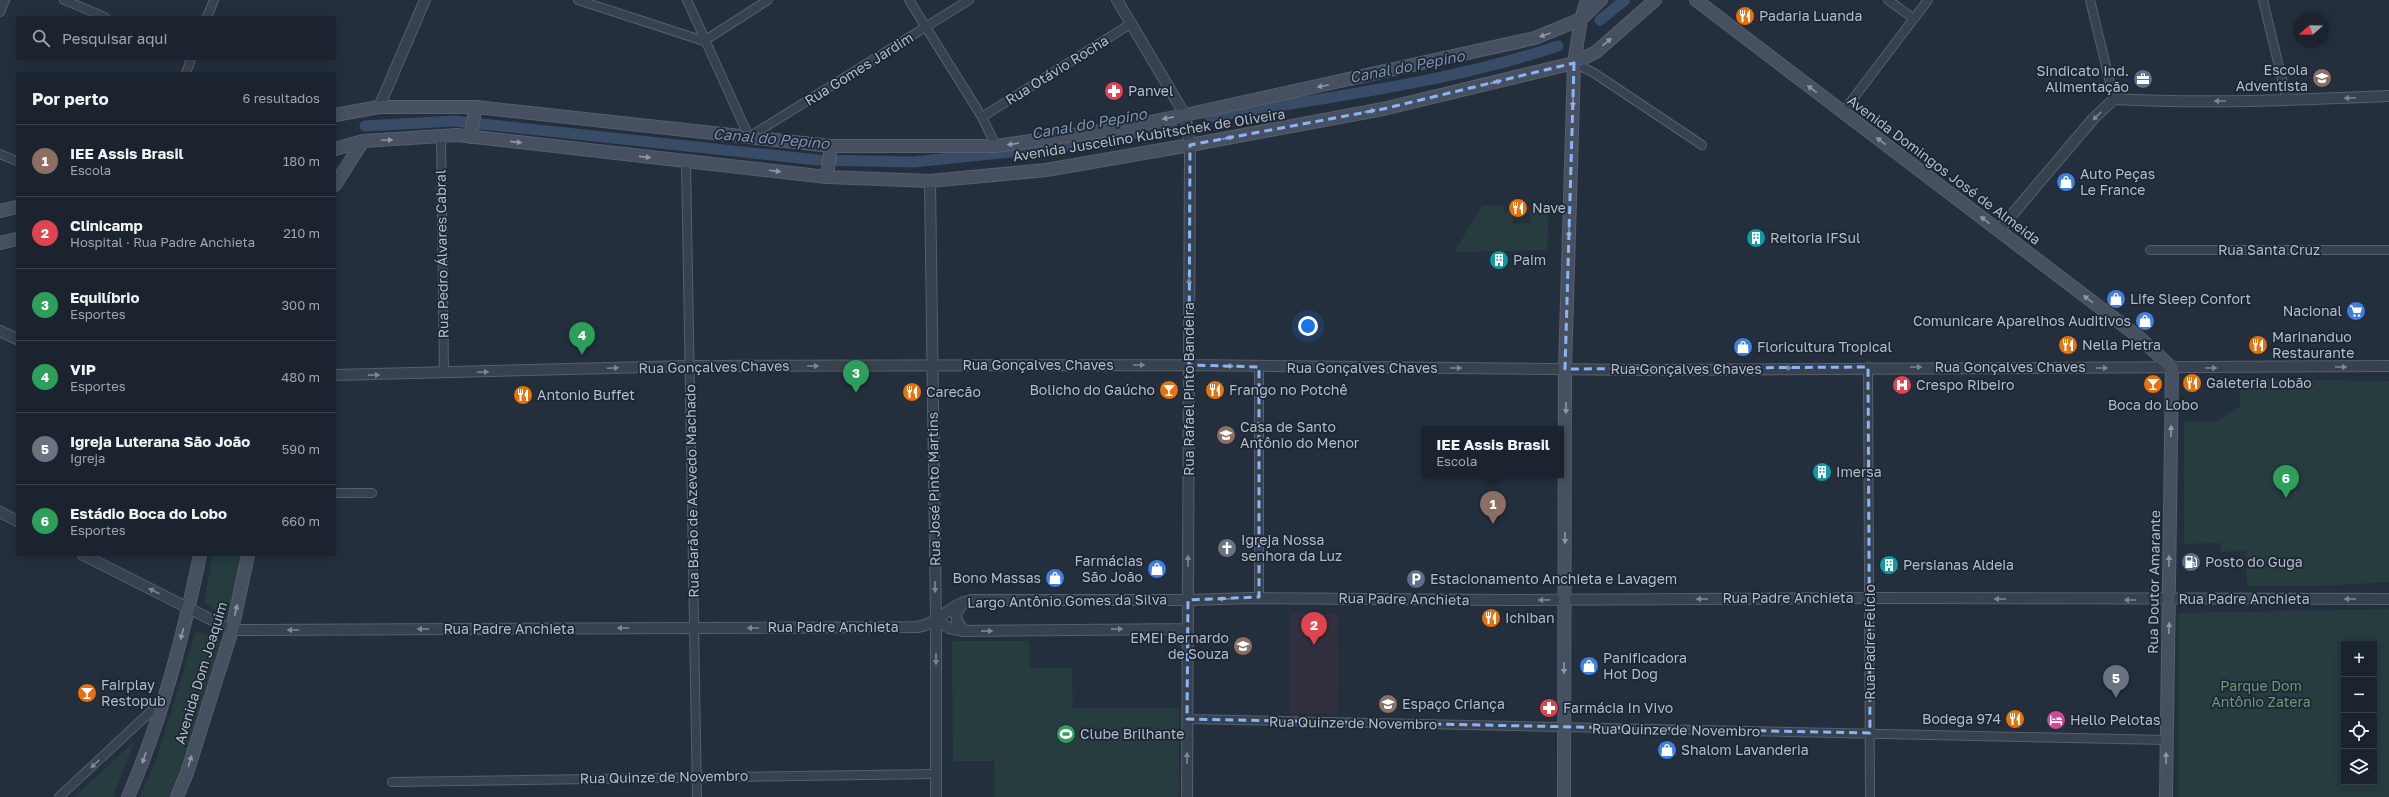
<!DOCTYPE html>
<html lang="pt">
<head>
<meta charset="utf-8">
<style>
  body { margin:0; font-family:"Golos Text",sans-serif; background:#282f3a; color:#f1f3f6 }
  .controls { position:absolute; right:12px; bottom:12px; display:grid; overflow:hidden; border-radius:0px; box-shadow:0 2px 10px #0003 }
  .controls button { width:36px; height:36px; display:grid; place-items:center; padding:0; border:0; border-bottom:1px solid #39404a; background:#1b232e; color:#f1f3f6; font:20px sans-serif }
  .compass { position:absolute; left:2293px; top:12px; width:36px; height:36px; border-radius:50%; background:#1b232e; box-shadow:0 2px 10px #0003; rotate:250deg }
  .you { position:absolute; left:1308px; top:326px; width:14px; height:14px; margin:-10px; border:3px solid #fff; border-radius:50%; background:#1a73e8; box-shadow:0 0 0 6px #1a73e833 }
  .badge { display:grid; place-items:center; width:26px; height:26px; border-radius:50%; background:#8ab4f8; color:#fff; font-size:13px; font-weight:700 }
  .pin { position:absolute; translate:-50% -33px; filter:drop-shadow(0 1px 2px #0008) }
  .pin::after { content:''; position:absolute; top:21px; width:14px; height:12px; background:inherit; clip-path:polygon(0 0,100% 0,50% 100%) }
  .popup { position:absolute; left:1422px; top:426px; width:142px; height:52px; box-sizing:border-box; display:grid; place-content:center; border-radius:0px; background:#1b232e; filter:drop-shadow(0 1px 3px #0005); font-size:13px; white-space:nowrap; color:#a0a4aa }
  .popup b { font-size:15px; color:#f1f3f6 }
  .popup::after { content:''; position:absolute; left:50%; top:100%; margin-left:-8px; border:8px solid transparent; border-top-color:#1b232e }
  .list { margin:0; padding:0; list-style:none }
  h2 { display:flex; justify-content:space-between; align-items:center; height:52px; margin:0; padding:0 16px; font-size:17px }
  h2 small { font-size:13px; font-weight:400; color:#a0a4aa }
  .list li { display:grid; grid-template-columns:26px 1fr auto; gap:12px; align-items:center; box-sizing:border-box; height:72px; padding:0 16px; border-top:1px solid #39404a }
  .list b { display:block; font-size:15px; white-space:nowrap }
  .list p { margin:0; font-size:13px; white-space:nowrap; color:#a0a4aa }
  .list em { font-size:13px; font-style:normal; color:#a0a4aa }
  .icon { flex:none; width:22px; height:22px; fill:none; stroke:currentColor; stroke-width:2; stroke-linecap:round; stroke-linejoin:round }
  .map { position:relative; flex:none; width:2389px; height:797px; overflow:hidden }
  .search { position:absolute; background:#1b232e; box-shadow:0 2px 10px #0003; left:16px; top:16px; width:320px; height:44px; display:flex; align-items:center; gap:10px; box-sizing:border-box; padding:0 14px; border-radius:0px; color:#a0a4aa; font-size:15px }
  .panel { position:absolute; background:#1b232e; box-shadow:0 2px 10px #0003; left:16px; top:72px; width:320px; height:484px; border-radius:0px }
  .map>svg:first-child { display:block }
</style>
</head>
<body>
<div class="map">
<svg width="2389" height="797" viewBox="0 0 2389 797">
  <rect width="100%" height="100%" fill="#242f3e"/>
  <path fill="#32303f" d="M1291,613L1339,614L1337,714L1289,713Z"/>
  <path fill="#263c3f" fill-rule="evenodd" d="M1504,205V212H1512L1513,224L1530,223V211L1549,212L1547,250L1454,252L1482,206Z
    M2239,379L2389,381V582L2320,586H2247L2246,551L2221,552L2220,543L2184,544V422L2217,421L2240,406Z
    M213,555H242L228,620L204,602Z
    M2389,609V797H2178V613ZM2344,644H2374V782H2344Z
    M196,630L222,640L181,773L171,797H140L158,754Z
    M952,641H1029L1030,668H1072L1073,708H1179V797H994V761H953Z
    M135,741L113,797H74Z"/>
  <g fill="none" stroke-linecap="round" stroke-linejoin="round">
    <path stroke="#394c67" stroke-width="11" d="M1600,20L1625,0
      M1211,117C1328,97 1446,83 1558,46
      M365,126L454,121L818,160L913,162L1077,145L1172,125"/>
    <g stroke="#565f6c" stroke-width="10">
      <path id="minor" d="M64,0L105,17
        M578,0L704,41L768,0
        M687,0L749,137L969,0
        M909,0L982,117L996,146
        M1888,0L1913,18
        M2090,0L2114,99
        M2263,0L2287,100
        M0,12L5,0
        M207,17L214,0
        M1574,63L1594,73L1702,145
        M186,73L191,59
        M1843,112L1928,0
        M982,117L1132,23
        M441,136L444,373
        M0,154L17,161
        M686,161L697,797
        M2150,250H2389
        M1259,367V598
        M1868,367L1870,797
        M335,493H372
        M1187,719L2166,740
        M392,782L936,774
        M59,797L162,701"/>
    </g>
    <g stroke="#565f6c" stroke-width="12">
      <path id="tertiary" d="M1117,0L1185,115L1190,145L1187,797
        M379,107L425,0
        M930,181L936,620V797
        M1999,230L2093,119L2114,99C2206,104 2297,100 2389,96
        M0,331L17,339
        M335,375L690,366L1189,365L1641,370L2389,366
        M0,512L17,521
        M83,555L232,630L918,627C940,623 949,604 972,600H1188L1252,598L1509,600L1870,598L2389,599
        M964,602L956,613L957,621L964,631
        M936,620L949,628L964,631L1187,629"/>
    </g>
    <g stroke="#565f6c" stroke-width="14">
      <path id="secondary" d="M1696,0L2140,338L2172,368L2166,797
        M335,115L379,107H476L831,146H996L1115,129L1185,115L1535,38L1581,19L1601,0
        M470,137L476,107
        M335,149L363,141L457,135L827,177L930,181L1046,170L1190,145L1383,109L1574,63L1596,52L1655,0
        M827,177L831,146
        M335,185L363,141
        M0,211L17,207
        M0,243L17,239
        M128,797C162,719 183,637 200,555
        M177,797L187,773L232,630L248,555
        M1564,797L1565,369L1574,63L1581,19L1587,0"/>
    </g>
    <use href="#minor" stroke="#38414e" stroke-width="8"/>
    <use href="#tertiary" stroke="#38414e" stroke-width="10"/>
    <use href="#secondary" stroke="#465061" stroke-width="12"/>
  </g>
  <defs><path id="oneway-solid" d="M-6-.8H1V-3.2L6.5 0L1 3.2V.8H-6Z"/></defs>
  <g fill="#8e96a5">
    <use href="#oneway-solid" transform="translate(1545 35) rotate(161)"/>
    <use href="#oneway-solid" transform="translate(1607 42) rotate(-41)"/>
    <use href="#oneway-solid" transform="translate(1496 82) rotate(-13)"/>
    <use href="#oneway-solid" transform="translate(1323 86) rotate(168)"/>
    <use href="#oneway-solid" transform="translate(1812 89) rotate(-143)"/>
    <use href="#oneway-solid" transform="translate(1573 102) rotate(92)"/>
    <use href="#oneway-solid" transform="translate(1370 111) rotate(-11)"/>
    <use href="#oneway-solid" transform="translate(1168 118) rotate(169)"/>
    <use href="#oneway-solid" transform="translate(1228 138) rotate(-11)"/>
    <use href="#oneway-solid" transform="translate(387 140) rotate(-3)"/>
    <use href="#oneway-solid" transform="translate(1881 141) rotate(-143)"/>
    <use href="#oneway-solid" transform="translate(516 142) rotate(6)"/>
    <use href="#oneway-solid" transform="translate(1013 144) rotate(172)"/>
    <use href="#oneway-solid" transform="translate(645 157) rotate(6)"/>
    <use href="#oneway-solid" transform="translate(775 171) rotate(7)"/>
    <use href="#oneway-solid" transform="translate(1985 220) rotate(-143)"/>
    <use href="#oneway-solid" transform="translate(1569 232) rotate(92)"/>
    <use href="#oneway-solid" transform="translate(2088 299) rotate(-143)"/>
    <use href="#oneway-solid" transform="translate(1566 408) rotate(89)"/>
    <use href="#oneway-solid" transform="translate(2171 431) rotate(-89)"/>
    <use href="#oneway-solid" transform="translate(1565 538) rotate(90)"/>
    <use href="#oneway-solid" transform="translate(2169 561) rotate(-89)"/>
    <use href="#oneway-solid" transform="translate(236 610) rotate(-78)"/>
    <use href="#oneway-solid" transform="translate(2169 628) rotate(-88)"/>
    <use href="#oneway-solid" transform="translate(182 634) rotate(105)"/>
    <use href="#oneway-solid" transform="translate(1564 668) rotate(90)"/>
    <use href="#oneway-solid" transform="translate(144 758) rotate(109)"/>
    <use href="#oneway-solid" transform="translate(2166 758) rotate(-90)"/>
    <use href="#oneway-solid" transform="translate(190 761) rotate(-73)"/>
  </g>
  <g fill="#7c8592">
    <use href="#oneway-solid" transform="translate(2350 98) rotate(177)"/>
    <use href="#oneway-solid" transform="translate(2220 101) rotate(180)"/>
    <use href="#oneway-solid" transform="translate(2097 116) rotate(135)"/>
    <use href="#oneway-solid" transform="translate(1189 284) rotate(-90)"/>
    <use href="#oneway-solid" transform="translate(1139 365)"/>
    <use href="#oneway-solid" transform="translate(813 366)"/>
    <use href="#oneway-solid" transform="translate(1228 366) rotate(2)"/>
    <use href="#oneway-solid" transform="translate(1916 367)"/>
    <use href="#oneway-solid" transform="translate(2341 367)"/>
    <use href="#oneway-solid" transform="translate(613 368) rotate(-2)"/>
    <use href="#oneway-solid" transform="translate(1456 368)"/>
    <use href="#oneway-solid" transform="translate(1786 368) rotate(-1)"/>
    <use href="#oneway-solid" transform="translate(2102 368)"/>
    <use href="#oneway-solid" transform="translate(2211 368)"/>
    <use href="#oneway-solid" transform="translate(483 372) rotate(-2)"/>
    <use href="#oneway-solid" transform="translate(374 375) rotate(-1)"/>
    <use href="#oneway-solid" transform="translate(1188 561) rotate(-90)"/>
    <use href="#oneway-solid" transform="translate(935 587) rotate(89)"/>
    <use href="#oneway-solid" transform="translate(154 591) rotate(-153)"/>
    <use href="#oneway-solid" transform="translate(1224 599) rotate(178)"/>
    <use href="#oneway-solid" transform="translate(1702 599) rotate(180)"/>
    <use href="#oneway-solid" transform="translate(2000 599) rotate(-180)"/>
    <use href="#oneway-solid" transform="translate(2350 599) rotate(-180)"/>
    <use href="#oneway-solid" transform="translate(1544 600) rotate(179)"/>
    <use href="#oneway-solid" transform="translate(2130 600) rotate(-180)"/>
    <use href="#oneway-solid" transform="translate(623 628) rotate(180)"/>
    <use href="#oneway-solid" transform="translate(753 628) rotate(180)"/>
    <use href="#oneway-solid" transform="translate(423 629) rotate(180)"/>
    <use href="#oneway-solid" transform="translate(1117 629) rotate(-1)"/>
    <use href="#oneway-solid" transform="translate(293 630) rotate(180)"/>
    <use href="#oneway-solid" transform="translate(987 631) rotate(-1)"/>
    <use href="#oneway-solid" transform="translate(936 659) rotate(90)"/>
    <use href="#oneway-solid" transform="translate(1187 758) rotate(-90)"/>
    <use href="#oneway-solid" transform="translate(95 764) rotate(137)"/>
  </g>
  <path fill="none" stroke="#8ab4f8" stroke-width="3" stroke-dasharray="8 5" stroke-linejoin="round" d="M1574,63L1565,369L1868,367L1870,733L1187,719L1188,600L1259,597V367L1189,365L1190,145L1383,109Z"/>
  <defs>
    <g id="restaurant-disc" transform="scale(1)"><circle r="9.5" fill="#e8710a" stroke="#1d2633"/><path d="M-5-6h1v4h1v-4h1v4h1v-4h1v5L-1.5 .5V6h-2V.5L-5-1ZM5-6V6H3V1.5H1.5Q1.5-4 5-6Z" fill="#fff"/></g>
    <g id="school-disc" transform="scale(1)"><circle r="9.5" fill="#8d6e63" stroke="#1d2633"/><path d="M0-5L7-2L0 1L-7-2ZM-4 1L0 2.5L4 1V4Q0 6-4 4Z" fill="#fff"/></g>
    <g id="office-disc" transform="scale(1)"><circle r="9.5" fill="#5c6f8a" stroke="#1d2633"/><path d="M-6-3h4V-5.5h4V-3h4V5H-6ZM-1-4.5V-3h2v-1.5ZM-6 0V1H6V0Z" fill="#fff"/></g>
    <g id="pharmacy-disc" transform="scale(1)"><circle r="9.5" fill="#e0444e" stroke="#1d2633"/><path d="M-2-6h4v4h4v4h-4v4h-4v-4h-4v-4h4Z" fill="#fff"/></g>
    <g id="shop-disc" transform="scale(1)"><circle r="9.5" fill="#3f7fe0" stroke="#1d2633"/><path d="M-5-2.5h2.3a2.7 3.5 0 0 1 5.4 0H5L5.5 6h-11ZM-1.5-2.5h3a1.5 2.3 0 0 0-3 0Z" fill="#fff"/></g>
    <g id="building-disc" transform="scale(1)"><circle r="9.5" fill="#0f9aa8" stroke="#1d2633"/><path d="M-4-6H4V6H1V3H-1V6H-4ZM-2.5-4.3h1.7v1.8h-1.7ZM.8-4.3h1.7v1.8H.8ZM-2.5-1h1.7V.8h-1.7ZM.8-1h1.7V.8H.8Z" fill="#fff"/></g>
    <g id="supermarket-disc" transform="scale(1)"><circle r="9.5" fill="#3f7fe0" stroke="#1d2633"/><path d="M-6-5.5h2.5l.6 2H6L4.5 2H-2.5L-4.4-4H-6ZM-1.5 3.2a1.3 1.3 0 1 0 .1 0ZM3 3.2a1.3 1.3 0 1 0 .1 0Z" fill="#fff"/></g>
    <g id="bar-disc" transform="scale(1)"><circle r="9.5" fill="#e8710a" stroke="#1d2633"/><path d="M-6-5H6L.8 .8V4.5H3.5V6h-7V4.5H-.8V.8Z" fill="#fff"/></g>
    <g id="hospital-disc" transform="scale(1)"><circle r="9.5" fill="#e0444e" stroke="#1d2633"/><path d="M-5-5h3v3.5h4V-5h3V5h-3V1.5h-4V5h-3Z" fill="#fff"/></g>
    <g id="church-disc" transform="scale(1)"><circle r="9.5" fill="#6b7280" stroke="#1d2633"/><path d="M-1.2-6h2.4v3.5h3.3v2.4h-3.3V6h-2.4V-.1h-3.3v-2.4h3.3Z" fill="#fff"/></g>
    <g id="fuel-disc" transform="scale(1)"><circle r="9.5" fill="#5c6f8a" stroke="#1d2633"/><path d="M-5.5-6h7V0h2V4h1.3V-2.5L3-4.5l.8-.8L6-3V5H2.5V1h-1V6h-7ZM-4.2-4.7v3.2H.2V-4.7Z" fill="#fff"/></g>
    <g id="parking-disc" transform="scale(1)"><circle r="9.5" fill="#5c6f8a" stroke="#1d2633"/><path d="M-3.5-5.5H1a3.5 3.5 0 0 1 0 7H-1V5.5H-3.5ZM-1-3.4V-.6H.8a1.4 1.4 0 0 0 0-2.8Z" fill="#fff"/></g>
    <g id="hotel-disc" transform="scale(1)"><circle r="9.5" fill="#d1479c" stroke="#1d2633"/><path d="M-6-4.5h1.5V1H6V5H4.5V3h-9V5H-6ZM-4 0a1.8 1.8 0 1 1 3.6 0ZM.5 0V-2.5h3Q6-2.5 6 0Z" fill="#fff"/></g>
    <g id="stadium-disc" transform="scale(1)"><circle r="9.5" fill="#2e9e5b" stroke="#1d2633"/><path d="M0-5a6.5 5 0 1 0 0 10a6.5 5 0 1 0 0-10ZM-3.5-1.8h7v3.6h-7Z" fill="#fff"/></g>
  </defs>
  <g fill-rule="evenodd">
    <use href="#restaurant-disc" x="1745" y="16"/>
    <use href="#school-disc" x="2322" y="78"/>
    <use href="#office-disc" x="2143" y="79"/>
    <use href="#pharmacy-disc" x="1114" y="91"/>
    <use href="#shop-disc" x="2066" y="182"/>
    <use href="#restaurant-disc" x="1518" y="208"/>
    <use href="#building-disc" x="1756" y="238"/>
    <use href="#building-disc" x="1499" y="260"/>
    <use href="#shop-disc" x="2116" y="299"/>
    <use href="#supermarket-disc" x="2356" y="311"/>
    <use href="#shop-disc" x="2145" y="321"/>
    <use href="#restaurant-disc" x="2068" y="345"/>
    <use href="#restaurant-disc" x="2258" y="345"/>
    <use href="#shop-disc" x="1743" y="347"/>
    <use href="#restaurant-disc" x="2192" y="383"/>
    <use href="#bar-disc" x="2153" y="384"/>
    <use href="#hospital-disc" x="1902" y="385"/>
    <use href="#bar-disc" x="1169" y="390"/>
    <use href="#restaurant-disc" x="1215" y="390"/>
    <use href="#restaurant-disc" x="912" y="392"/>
    <use href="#restaurant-disc" x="523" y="395"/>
    <use href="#school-disc" x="1226" y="435"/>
    <use href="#building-disc" x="1822" y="472"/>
    <use href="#church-disc" x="1227" y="548"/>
    <use href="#fuel-disc" x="2191" y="562"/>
    <use href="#building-disc" x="1889" y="565"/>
    <use href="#shop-disc" x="1157" y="569"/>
    <use href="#shop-disc" x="1055" y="578"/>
    <use href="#parking-disc" x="1416" y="579"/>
    <use href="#restaurant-disc" x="1491" y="618"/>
    <use href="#school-disc" x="1243" y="646"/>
    <use href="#shop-disc" x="1589" y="666"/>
    <use href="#bar-disc" x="87" y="693"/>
    <use href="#school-disc" x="1388" y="704"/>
    <use href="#pharmacy-disc" x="1549" y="708"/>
    <use href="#restaurant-disc" x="2015" y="719"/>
    <use href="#hotel-disc" x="2056" y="720"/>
    <use href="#stadium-disc" x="1066" y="734"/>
    <use href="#shop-disc" x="1667" y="750"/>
  </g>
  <g text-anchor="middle" stroke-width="3.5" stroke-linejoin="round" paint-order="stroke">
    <g font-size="14" fill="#b4bcc9" stroke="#1d2633" text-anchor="start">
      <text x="1759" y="21">Padaria Luanda</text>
      <text x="2308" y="75" text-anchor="end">Escola<tspan x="2308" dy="16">Adventista</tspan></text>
      <text x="2129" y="76" text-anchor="end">Sindicato Ind.<tspan x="2129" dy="16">Alimentação</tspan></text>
      <text x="1128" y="96">Panvel</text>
      <text x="2080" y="179">Auto Peças<tspan x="2080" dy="16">Le France</tspan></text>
      <text x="1532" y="213">Nave</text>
      <text x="1770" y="243">Reitoria IFSul</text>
      <text x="1513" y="265">Paim</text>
      <text x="2130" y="304">Life Sleep Confort</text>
      <text x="2342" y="316" text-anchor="end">Nacional</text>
      <text x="2131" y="326" text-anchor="end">Comunicare Aparelhos Auditivos</text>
      <text x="2272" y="342">Marinanduo<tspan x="2272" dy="16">Restaurante</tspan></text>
      <text x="2082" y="350">Nella Pietra</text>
      <text x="1757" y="352">Floricultura Tropical</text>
      <text x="2206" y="388">Galeteria Lobão</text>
      <text x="1916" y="390">Crespo Ribeiro</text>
      <text x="1155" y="395" text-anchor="end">Bolicho do Gaúcho</text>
      <text x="1229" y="395">Frango no Potchê</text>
      <text x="926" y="397">Carecão</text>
      <text x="537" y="400">Antonio Buffet</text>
      <text x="2153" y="410" text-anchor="middle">Boca do Lobo</text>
      <text x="1240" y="432">Casa de Santo<tspan x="1240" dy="16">Antônio do Menor</tspan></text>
      <text x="1836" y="477">Imersa</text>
      <text x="1241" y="545">Igreja Nossa<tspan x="1241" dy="16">senhora da Luz</tspan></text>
      <text x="1143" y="566" text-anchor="end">Farmácias<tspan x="1143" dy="16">São João</tspan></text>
      <text x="2205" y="567">Posto do Guga</text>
      <text x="1903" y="570">Persianas Aldeia</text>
      <text x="1041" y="583" text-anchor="end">Bono Massas</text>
      <text x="1430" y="584">Estacionamento Anchieta e Lavagem</text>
      <text x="1505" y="623">Ichiban</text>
      <text x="1229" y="643" text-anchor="end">EMEI Bernardo<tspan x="1229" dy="16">de Souza</tspan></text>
      <text x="1603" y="663">Panificadora<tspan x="1603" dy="16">Hot Dog</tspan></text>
      <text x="101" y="690">Fairplay<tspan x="101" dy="16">Restopub</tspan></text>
      <text x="1402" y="709">Espaço Criança</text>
      <text x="1563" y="713">Farmácia In Vivo</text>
      <text x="2001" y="724" text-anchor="end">Bodega 974</text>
      <text x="2070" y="725">Hello Pelotas</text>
      <text x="1080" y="739">Clube Brilhante</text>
      <text x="1681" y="755">Shalom Lavanderia</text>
    </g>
    <g font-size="14" fill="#b4bcc9" stroke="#1d2633">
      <text transform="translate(859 69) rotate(-32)" y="5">Rua Gomes Jardim</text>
      <text transform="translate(1057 70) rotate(-32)" y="5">Rua Otávio Rocha</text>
      <text transform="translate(1149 135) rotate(-9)" y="5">Avenida Juscelino Kubitschek de Oliveira</text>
      <text transform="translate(1944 170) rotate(37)" y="5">Avenida Domingos José de Almeida</text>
      <text x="2269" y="255">Rua Santa Cruz</text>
      <text transform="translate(442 254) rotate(-91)" y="5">Rua Pedro Álvares Cabral</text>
      <text x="1038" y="370">Rua Gonçalves Chaves</text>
      <text transform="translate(714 367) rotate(-1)" y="5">Rua Gonçalves Chaves</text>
      <text x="2010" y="372">Rua Gonçalves Chaves</text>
      <text x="1362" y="373">Rua Gonçalves Chaves</text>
      <text x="1686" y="374">Rua Gonçalves Chaves</text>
      <text transform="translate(1189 389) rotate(-90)" y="5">Rua Rafael Pinto Bandeira</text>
      <text transform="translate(934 489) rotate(-91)" y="5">Rua José Pinto Martins</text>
      <text transform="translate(692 491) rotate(-91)" y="5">Rua Barão de Azevedo Machado</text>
      <text transform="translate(2154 582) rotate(-89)" y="5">Rua Doutor Amarante</text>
      <text x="1788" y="603">Rua Padre Anchieta</text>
      <text transform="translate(1404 599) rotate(1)" y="5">Rua Padre Anchieta</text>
      <text x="2244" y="604">Rua Padre Anchieta</text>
      <text transform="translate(1067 601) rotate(-1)" y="5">Largo Antônio Gomes da Silva</text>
      <text x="833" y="632">Rua Padre Anchieta</text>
      <text x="509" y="634">Rua Padre Anchieta</text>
      <text transform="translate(1870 642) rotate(-90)" y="5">Rua Padre Felício</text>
      <text transform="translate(201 673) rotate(-73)" y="5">Avenida Dom Joaquim</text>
      <text transform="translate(1353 723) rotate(1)" y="5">Rua Quinze de Novembro</text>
      <text transform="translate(1676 730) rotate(1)" y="5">Rua Quinze de Novembro</text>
      <text transform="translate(664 777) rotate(-1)" y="5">Rua Quinze de Novembro</text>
    </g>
    <g font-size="14" fill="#6b9a76" stroke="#1d2633">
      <text x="2261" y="691">Parque Dom<tspan x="2261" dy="16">Antônio Zatera</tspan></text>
    </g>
    <g font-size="15" font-style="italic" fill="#7c92b1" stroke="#1d2633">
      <text transform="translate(1407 67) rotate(-11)" y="5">Canal do Pepino</text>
      <text transform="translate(1089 124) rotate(-10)" y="5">Canal do Pepino</text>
      <text transform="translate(771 139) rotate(5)" y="5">Canal do Pepino</text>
    </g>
  </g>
</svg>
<div class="controls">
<button>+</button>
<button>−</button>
<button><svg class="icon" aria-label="locate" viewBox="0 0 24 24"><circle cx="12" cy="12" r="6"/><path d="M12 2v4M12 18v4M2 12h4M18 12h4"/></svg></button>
<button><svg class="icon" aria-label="layers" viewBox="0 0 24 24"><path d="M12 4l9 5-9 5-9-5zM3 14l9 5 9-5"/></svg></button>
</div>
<svg class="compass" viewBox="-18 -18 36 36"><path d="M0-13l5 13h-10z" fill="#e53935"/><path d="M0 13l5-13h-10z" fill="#a0a4aa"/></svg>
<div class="you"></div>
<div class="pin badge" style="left:1493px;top:524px;background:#8d6e63">1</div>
<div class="popup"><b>IEE Assis Brasil</b>Escola</div>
<div class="pin badge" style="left:1314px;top:645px;background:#e0444e">2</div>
<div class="pin badge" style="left:856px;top:393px;background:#2e9e5b">3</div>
<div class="pin badge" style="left:582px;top:355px;background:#2e9e5b">4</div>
<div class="pin badge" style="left:2116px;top:698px;background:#6b7280">5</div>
<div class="pin badge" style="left:2286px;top:498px;background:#2e9e5b">6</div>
<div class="search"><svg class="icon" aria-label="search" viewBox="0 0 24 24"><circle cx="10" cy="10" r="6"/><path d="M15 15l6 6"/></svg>Pesquisar aqui</div>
<section class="panel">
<h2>Por perto<small>6 resultados</small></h2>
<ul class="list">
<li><span class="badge" style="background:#8d6e63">1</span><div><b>IEE Assis Brasil</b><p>Escola</p></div><em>180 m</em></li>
<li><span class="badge" style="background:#e0444e">2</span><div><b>Clinicamp</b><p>Hospital · Rua Padre Anchieta</p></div><em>210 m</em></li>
<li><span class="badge" style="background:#2e9e5b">3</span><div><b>Equilíbrio</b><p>Esportes</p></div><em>300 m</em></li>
<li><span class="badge" style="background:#2e9e5b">4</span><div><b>VIP</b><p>Esportes</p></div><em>480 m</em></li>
<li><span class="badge" style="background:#6b7280">5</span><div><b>Igreja Luterana São João</b><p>Igreja</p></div><em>590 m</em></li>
<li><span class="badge" style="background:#2e9e5b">6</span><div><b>Estádio Boca do Lobo</b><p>Esportes</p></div><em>660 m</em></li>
</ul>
</section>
</div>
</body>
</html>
